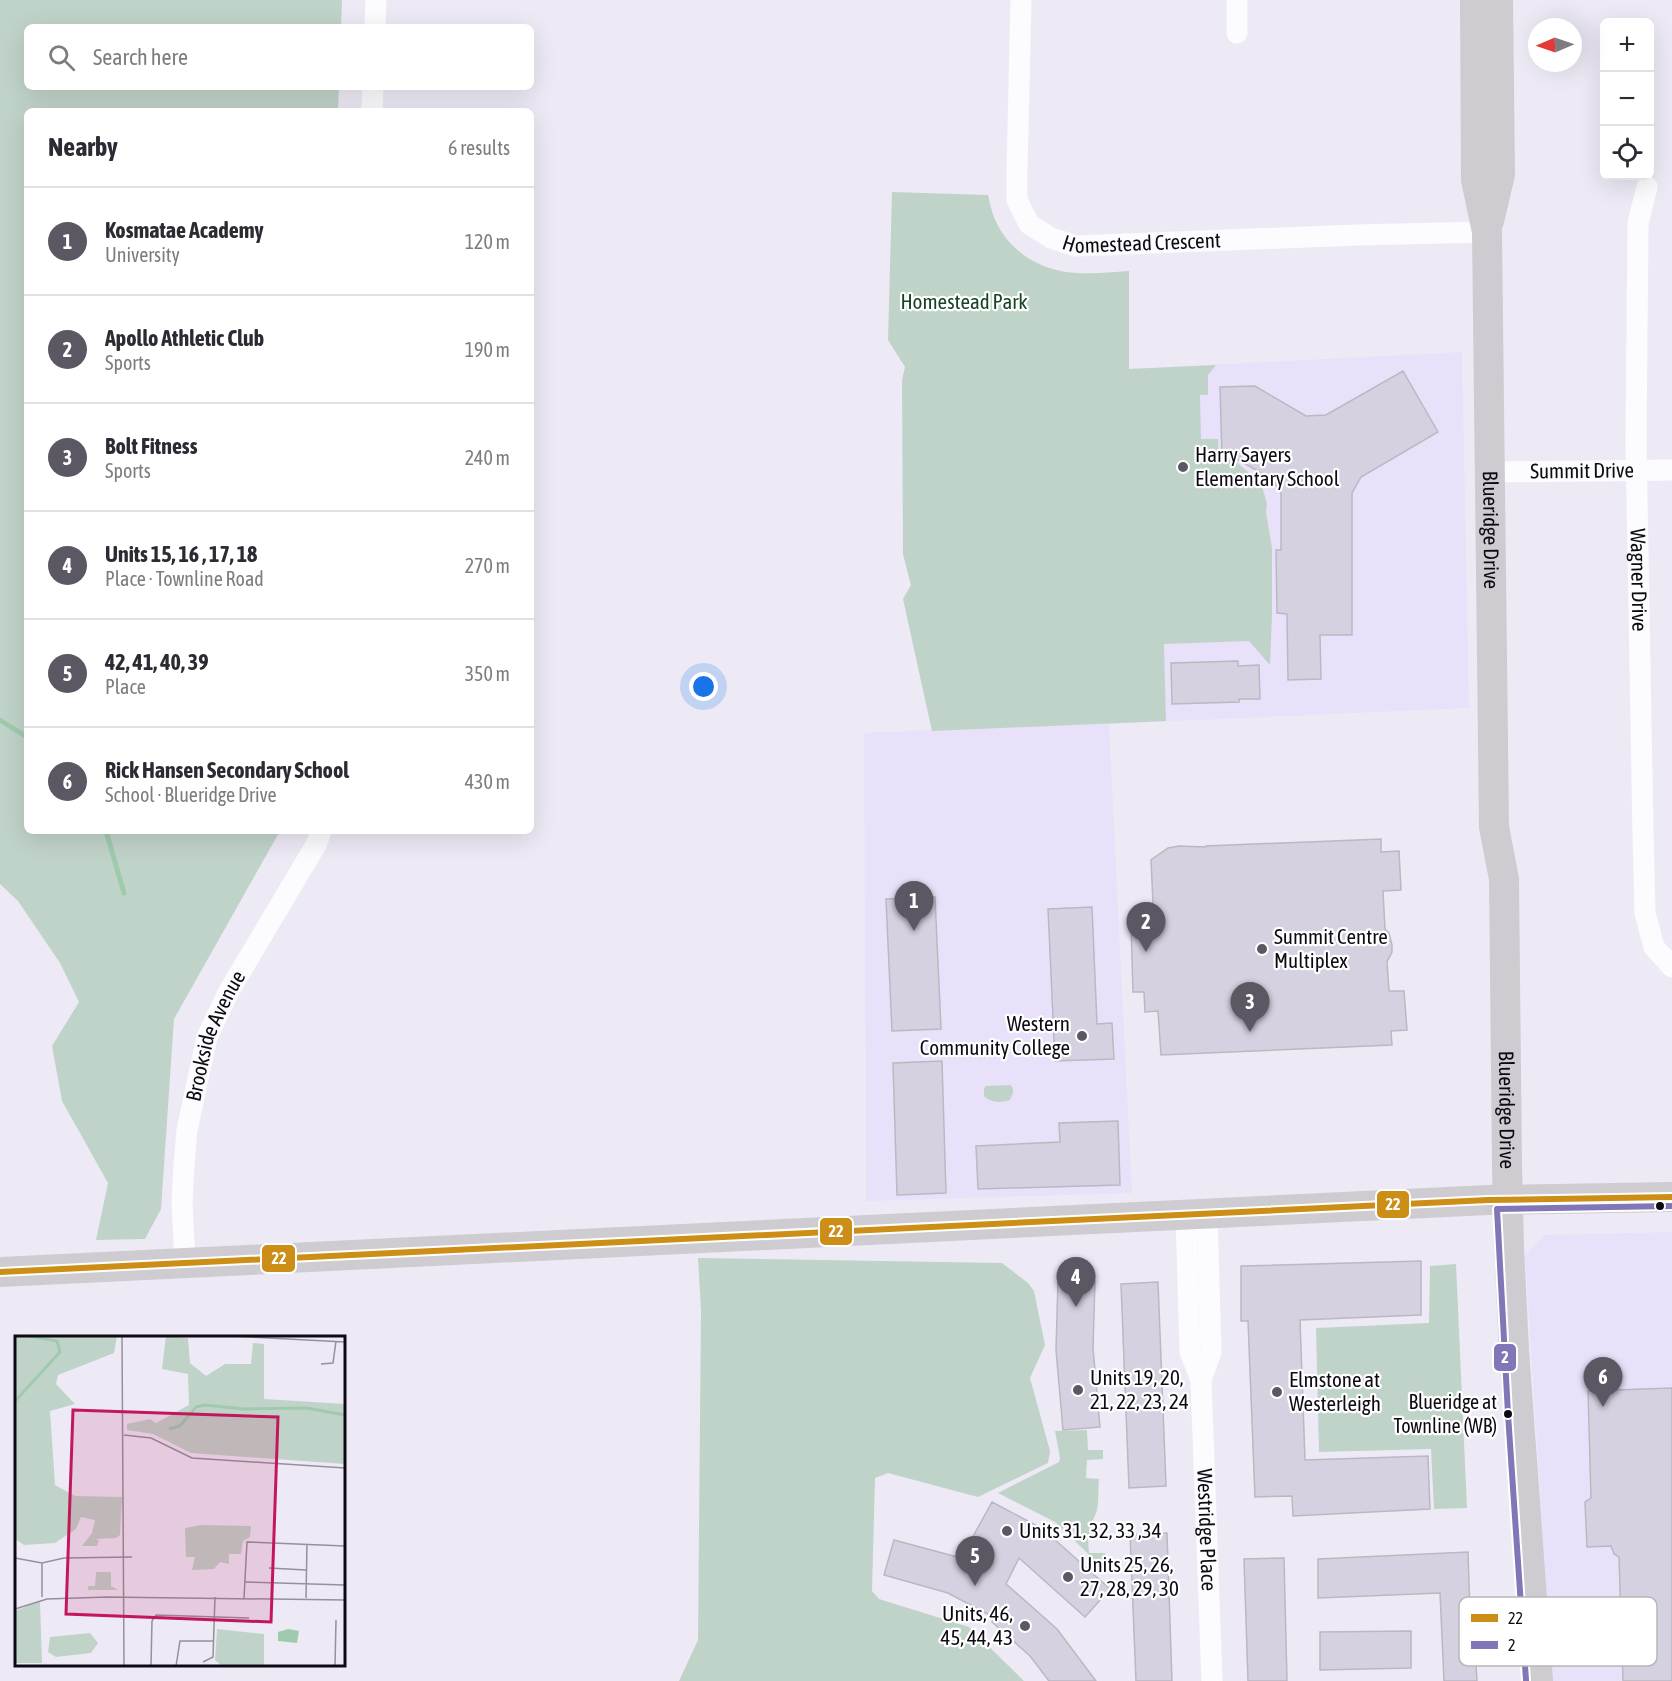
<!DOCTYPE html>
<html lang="en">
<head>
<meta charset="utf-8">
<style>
  body { margin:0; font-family:"Asap Condensed",sans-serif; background:#f2f2f3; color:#2b2b33 }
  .controls { position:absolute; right:18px; top:18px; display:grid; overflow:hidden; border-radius:9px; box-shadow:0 6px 24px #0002 }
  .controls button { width:54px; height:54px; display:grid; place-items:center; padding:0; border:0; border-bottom:2px solid #e1e1e2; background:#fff; color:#2b2b33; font:30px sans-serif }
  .compass { position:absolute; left:1528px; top:18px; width:54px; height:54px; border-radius:50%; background:#fff; box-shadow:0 6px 24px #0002; rotate:268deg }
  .you { position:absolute; left:704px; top:687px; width:21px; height:21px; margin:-15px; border:4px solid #fff; border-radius:50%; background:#1a73e8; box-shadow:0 0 0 9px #1a73e833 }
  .badge { display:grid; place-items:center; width:39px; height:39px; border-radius:50%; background:#5c5863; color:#fff; font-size:20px; font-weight:700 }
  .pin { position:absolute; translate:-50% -50px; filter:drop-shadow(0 2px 3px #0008) }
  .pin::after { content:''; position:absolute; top:32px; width:21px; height:18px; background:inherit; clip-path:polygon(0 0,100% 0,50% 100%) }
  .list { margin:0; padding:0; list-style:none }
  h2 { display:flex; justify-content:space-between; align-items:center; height:78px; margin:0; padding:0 24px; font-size:26px }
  h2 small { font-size:20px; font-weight:400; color:#7c7c81 }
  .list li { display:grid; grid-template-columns:39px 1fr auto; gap:18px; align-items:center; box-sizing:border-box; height:108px; padding:0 24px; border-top:2px solid #e1e1e2 }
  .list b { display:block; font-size:22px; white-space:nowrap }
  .list p { margin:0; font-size:20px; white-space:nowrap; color:#7c7c81 }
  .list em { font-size:20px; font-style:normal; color:#7c7c81 }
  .icon { flex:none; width:33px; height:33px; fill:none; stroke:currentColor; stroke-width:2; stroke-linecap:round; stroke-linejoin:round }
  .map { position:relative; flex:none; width:1672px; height:1681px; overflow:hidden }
  .search { position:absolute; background:#fff; box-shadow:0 6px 24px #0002; left:24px; top:24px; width:510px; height:66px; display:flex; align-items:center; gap:15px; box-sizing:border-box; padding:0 21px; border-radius:9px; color:#7c7c81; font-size:22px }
  .panel { position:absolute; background:#fff; box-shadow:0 6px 24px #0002; left:24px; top:108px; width:510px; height:726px; border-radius:9px }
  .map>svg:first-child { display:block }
</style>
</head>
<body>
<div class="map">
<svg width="1672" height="1681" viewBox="0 0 1672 1681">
  <rect width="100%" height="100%" fill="#edeaf6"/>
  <path fill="#e9e1fa" d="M1462,352L1469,708L1109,724L1132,1193L866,1201L864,733L932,730L903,599L911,585L903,554L1128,369Z
    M1672,1232V1681H1552L1525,1255L1544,1235Z"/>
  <path fill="#c0d3c9" d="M0,0H342L341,27H27V87H339L338,111H27V831H280L174,1019L161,1209L145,1239L96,1240L108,1183L62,1101L52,1046L79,1002L60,963L18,901L0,884Z
    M892,192L988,195C990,202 991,210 994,217C1008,252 1042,272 1078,273C1094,274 1112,272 1129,271V369L1216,365L1208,375V395H1200L1201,439H1218L1219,460H1234L1261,483L1267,504L1266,512L1272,548V614L1270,665L1249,641L1164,644L1166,721L932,731L903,599L911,585L903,554L902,380L905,367L888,340Z
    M1010,1085L1013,1088V1093L1010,1100C1001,1103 991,1103 984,1096V1088L986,1086Z
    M698,1258L1002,1263L1028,1283L1034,1291L1045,1345L1030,1378L1050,1451L1048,1463L978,1497L888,1473L875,1478L872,1591L879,1599L969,1627L1024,1681H679L698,1640L701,1310Z
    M1456,1264L1467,1508L1434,1509L1431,1449L1319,1452L1316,1328L1429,1323L1430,1266Z
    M1087,1430L1088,1450H1103V1459L1087,1460L1086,1478L1099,1479C1098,1489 1099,1501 1097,1510C1093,1522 1088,1525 1099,1537L1088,1539L1089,1553H1105L1107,1570L1104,1569L1055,1522L998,1493L1059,1462L1060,1458L1055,1431Z"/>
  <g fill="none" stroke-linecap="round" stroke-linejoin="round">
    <path stroke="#a0caae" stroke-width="5" d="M0,720L27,737
      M106,831L124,893"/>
  </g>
  <path fill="#d5d1e0" stroke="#bbb8c2" stroke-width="1.5" d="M1403,371L1438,432L1361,477L1352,493V635H1320L1321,679L1288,680L1287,614L1277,613L1276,550H1281V493L1272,479L1235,458H1222L1220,387L1255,386L1306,416L1326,415Z
    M1238,661V666L1259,665L1260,699H1239V702L1172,704L1171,663Z
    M1381,839V852L1399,851L1401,890L1383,891L1385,929L1389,933L1392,945V952L1387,962L1389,991H1404L1407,1030L1391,1031L1392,1045L1161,1055L1158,1011L1145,1012L1144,992H1133L1131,925H1142L1141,904L1153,903L1151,860L1168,848L1179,846L1206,847V846Z
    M935,897L941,1029L892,1031L886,899Z
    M1092,907L1097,1024L1112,1023L1114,1059L1055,1061L1048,909Z
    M942,1061L946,1193L897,1195L893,1063Z
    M1118,1121L1120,1185L978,1189L976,1146L1060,1142L1059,1123Z
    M1421,1261V1315L1300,1320L1305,1460L1428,1456L1430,1509L1293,1516L1292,1496L1255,1497L1248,1321H1241V1266Z
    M1058,1280L1095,1281L1093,1348L1100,1427L1063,1430L1056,1350Z
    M1158,1282L1166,1486L1129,1488L1121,1284Z
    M1672,1388V1681H1623L1619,1557L1614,1554L1611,1546L1587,1547L1585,1502L1591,1498L1588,1391Z
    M992,1502L1043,1529L1110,1589L1085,1617L1019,1558L1006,1584L1057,1629L1096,1681H1049L1030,1656L992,1622L995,1618L948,1593L884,1575L894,1540L961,1558Z
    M1167,1533L1172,1681H1136L1130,1535Z
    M1468,1552L1470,1613H1473L1477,1681H1444L1440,1593L1318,1598V1559Z
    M1284,1558L1287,1681H1248L1244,1559Z
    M1411,1631V1668L1320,1670V1632Z"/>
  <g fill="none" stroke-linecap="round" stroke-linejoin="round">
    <g stroke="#fcfcfe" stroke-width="21">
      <path id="s1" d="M1021,0L1017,171V200L1029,224L1051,238L1076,246L1357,235L1487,232"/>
      <path d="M1237,0V33"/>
      <path d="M375,27L376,0"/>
      <path d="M372,111L373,87"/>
      <path id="s2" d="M1647,187L1638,223L1636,442L1643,832L1645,913L1654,947L1672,967"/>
      <path id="s3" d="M1490,472L1672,470"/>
      <path id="s4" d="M1186,1214L1190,1352L1201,1380L1212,1681"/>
      <path id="s5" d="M185,1263L182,1201L184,1165L187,1130L207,1037L229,991L317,843L321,831"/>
      <path d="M1201,1380L1211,1352L1207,1213"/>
    </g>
    <g stroke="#ceccd1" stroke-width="30">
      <path id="s6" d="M1475,0L1476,180L1487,232L1494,827L1504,879L1507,1165L1509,1247L1514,1350L1538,1681"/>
      <path d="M1489,221L1500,174L1498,0"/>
      <path d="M0,1272L1488,1200L1672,1197"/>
    </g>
    <g stroke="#fff" stroke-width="10">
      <path id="bus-1" d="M0,1272L1488,1200L1672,1197"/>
    </g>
    <g stroke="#fff" stroke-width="10">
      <path id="bus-2" d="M1526,1680L1508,1414L1497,1209L1672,1206"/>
    </g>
    <use href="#bus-1" stroke="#cc8e16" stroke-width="6"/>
    <use href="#bus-2" stroke="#8177b7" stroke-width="6"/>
  </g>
  <g fill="#5c5863" stroke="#fff" stroke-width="2">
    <circle cx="1183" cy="467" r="6"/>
    <circle cx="1262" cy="949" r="6"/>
    <circle cx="1082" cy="1036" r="6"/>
    <circle cx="1078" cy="1390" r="6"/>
    <circle cx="1277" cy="1392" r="6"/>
    <circle cx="1007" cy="1531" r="6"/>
    <circle cx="1068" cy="1577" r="6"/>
    <circle cx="1025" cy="1626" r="6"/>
  </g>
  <g fill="#0e0a14" stroke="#fff" stroke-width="2">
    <circle cx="1660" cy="1206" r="5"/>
    <circle cx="1508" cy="1414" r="5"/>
  </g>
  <g text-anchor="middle" stroke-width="4.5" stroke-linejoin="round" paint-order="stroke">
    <g font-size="20" fill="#0e0a14" stroke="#fff" text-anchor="end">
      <text x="1497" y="1409">Blueridge at<tspan x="1497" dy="24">Townline (WB)</tspan></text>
    </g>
    <g font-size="21" fill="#0e0a14" stroke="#fff">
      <text dy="7" stroke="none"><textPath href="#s1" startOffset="345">Homestead Crescent</textPath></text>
      <text dy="7" stroke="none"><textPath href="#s3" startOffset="92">Summit Drive</textPath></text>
      <text dy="7" stroke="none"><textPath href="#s6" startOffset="531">Blueridge Drive</textPath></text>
      <text dy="7" stroke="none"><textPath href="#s2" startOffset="394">Wagner Drive</textPath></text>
      <text dy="7" stroke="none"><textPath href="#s5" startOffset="232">Brookside Avenue</textPath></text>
      <text dy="7" stroke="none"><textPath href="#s6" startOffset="1112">Blueridge Drive</textPath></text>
      <text dy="7" stroke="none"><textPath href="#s4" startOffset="318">Westridge Place</textPath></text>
    </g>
    <g font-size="21" fill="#154425" stroke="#fff">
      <text x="964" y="309">Homestead Park</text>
    </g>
    <g font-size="21" fill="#0e0a14" stroke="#fff" text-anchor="start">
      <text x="1195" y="462">Harry Sayers<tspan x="1195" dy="24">Elementary School</tspan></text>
      <text x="1274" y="944">Summit Centre<tspan x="1274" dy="24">Multiplex</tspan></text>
      <text x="1070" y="1031" text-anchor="end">Western<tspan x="1070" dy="24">Community College</tspan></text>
      <text x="1090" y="1385">Units 19, 20,<tspan x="1090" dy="24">21, 22, 23, 24</tspan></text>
      <text x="1289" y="1387">Elmstone at<tspan x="1289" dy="24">Westerleigh</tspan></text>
      <text x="1019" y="1538">Units 31, 32, 33 ,34</text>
      <text x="1080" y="1572">Units 25, 26,<tspan x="1080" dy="24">27, 28, 29, 30</tspan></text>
      <text x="1013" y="1621" text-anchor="end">Units, 46,<tspan x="1013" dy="24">45, 44, 43</tspan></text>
    </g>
  </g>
  <g transform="translate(15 1336)">
    <rect width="330" height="330" fill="#edeaf6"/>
    <path d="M0,0H102L99,17L43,39L41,48L60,68L35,75L40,149L60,160L107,161L105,199L101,202L80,203L84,204L82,210H67L77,197L80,184L66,181L61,193L40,207L9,209L0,203ZM151,0L173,2L175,27L191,40L210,28H236L238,7L249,8V63L330,68V128L176,117L138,98L112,94V88L135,83L141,87L174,69L173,38L147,33ZM186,189L236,190L235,201L228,205L226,218H214V228L205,226L199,233L177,234L180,221H171L170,192ZM81,236H96V250L103,254H73V250H80ZM25,265L27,327H0V275ZM202,293L249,298V330H207L200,324ZM75,297L83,307L76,317L41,321L33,316L35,301Z" fill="#c0d3c9"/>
    <path d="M273,293L284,295L282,307L263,305V296Z" fill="#a0caae"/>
    <path fill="none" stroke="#a0caae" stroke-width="3" d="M0,65L45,16L42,5L14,0M154,93L165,90L181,71L190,69L229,73L292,72L330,79"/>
    <path fill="none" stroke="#94909c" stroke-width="1.5" d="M107,0L109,330M217,0L330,6M306,28L318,27L321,5M109,99L136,102L177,122L330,132M0,222L27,227L49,222L117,221M27,227V261M254,232L291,234M229,246L330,249M229,262L232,206L330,210M291,262L292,208M0,273L32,263L92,261L330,264M188,326L198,321L200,261M136,330L137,285L141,279L234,282M161,330L165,305H198M320,330L321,284"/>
    <path fill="#c2185b" fill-opacity="0.15" stroke="#c2185b" stroke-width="3" d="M58,74L263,81L256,286L51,278Z"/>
    <rect width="330" height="330" fill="none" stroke="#0e0a14" stroke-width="3"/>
  </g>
  <rect x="1459" y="1597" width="198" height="69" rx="9" fill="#fff" stroke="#b7b6b8" stroke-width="1.5"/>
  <rect x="1471" y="1614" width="27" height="8" fill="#cc8e16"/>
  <rect x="1471" y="1641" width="27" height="8" fill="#8177b7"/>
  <g font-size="16" fill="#0e0a14">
    <text x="1508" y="1624">22</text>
    <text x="1508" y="1651">2</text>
  </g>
  <g stroke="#fff" stroke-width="2">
    <rect x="1376" y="1190" width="34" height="29" rx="6" fill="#cc8e16"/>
    <rect x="819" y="1217" width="34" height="29" rx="6" fill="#cc8e16"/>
    <rect x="261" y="1244" width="35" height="29" rx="6" fill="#cc8e16"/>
    <rect x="1493" y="1343" width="24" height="29" rx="6" fill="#8177b7"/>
  </g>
  <g font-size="16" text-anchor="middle" font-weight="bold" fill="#fff">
    <text x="1393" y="1210">22</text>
    <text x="836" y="1237">22</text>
    <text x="279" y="1264">22</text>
    <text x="1505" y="1363">2</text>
  </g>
</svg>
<div class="controls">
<button>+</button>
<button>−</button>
<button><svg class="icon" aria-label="locate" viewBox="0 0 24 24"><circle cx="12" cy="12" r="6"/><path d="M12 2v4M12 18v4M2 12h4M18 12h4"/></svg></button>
</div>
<svg class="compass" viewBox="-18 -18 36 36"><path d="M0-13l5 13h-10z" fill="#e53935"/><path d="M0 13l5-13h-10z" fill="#7c7c81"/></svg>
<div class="you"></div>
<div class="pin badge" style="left:914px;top:931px">1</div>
<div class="pin badge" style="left:1146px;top:952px">2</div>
<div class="pin badge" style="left:1250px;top:1032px">3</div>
<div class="pin badge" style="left:1076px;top:1307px">4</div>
<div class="pin badge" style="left:975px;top:1586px">5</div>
<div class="pin badge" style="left:1603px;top:1407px">6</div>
<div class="search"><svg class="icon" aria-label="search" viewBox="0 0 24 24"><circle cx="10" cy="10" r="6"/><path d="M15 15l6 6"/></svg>Search here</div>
<section class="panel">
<h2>Nearby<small>6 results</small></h2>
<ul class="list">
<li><span class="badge">1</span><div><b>Kosmatae Academy</b><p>University</p></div><em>120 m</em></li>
<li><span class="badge">2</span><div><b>Apollo Athletic Club</b><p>Sports</p></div><em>190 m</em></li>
<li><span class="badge">3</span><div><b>Bolt Fitness</b><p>Sports</p></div><em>240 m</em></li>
<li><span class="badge">4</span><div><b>Units 15, 16 , 17, 18</b><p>Place · Townline Road</p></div><em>270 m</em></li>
<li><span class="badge">5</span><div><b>42, 41, 40, 39</b><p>Place</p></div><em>350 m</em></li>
<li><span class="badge">6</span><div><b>Rick Hansen Secondary School</b><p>School · Blueridge Drive</p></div><em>430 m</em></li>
</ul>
</section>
</div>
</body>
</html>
